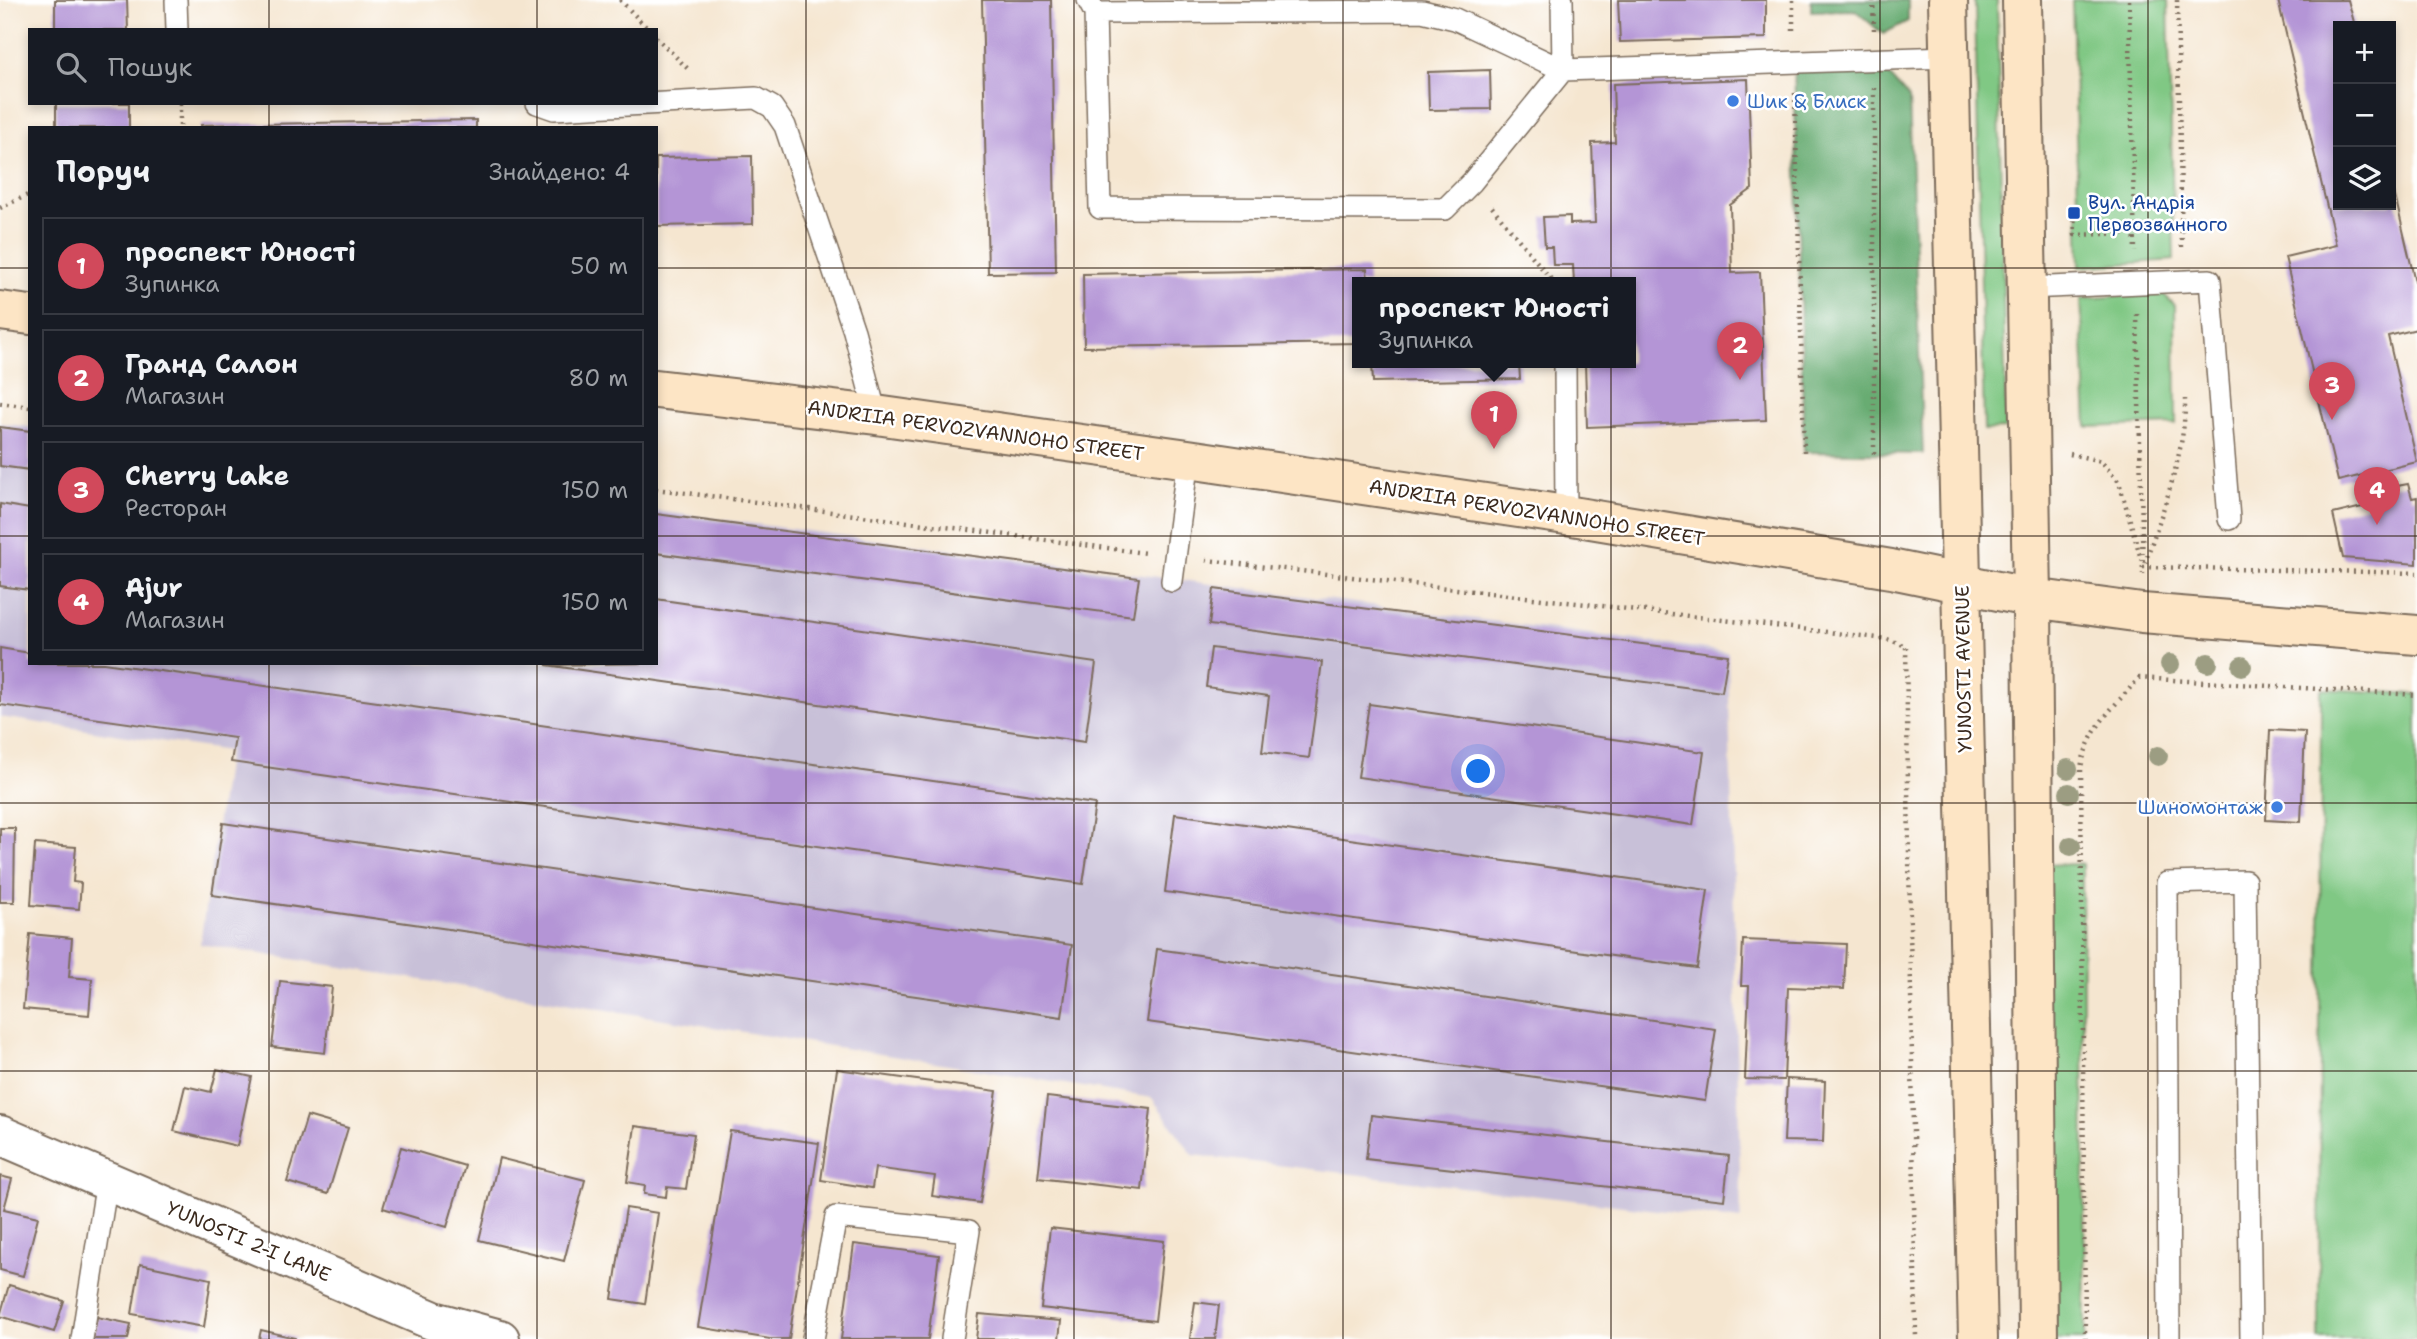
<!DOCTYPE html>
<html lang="uk">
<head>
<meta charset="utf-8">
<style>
  body { margin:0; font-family:"Shantell Sans",sans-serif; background:#20242c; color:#f1f3f6 }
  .controls { position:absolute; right:21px; top:21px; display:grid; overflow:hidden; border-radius:0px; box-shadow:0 4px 10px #0003 }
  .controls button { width:63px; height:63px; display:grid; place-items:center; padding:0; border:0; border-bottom:2px solid #363941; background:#171b24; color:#f1f3f6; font:35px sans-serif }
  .you { position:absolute; left:1479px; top:772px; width:24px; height:24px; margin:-18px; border:5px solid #fff; border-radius:50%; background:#1a73e8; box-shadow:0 0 0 10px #1a73e833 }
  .badge { display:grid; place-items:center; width:46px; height:46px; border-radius:50%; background:#d1495b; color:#fff; font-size:23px; font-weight:700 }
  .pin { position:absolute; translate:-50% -58px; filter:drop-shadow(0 2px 4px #0008) }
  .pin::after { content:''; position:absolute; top:37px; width:24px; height:21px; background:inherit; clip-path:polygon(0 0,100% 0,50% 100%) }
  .popup { position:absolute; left:1352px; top:277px; width:284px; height:91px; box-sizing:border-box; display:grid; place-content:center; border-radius:0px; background:#171b24; filter:drop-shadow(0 2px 5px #0005); font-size:23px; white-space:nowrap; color:#9ea1a6 }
  .popup b { font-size:26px; color:#f1f3f6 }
  .popup::after { content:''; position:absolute; left:50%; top:100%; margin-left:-14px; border:14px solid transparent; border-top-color:#171b24 }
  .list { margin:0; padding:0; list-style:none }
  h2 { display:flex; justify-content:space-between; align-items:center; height:91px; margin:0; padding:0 28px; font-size:30px }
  h2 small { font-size:23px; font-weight:400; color:#9ea1a6 }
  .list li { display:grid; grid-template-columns:46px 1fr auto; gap:21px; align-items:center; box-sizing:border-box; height:98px; margin:0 14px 14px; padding:0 14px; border:2px solid #363941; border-radius:0px }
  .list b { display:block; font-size:26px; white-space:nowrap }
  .list p { margin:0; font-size:23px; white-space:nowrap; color:#9ea1a6 }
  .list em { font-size:23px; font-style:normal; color:#9ea1a6 }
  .icon { flex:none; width:38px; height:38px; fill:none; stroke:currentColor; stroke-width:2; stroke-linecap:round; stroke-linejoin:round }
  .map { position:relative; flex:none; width:2417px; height:1339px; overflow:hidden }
  .search { position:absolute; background:#171b24; box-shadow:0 4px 10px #0003; left:28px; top:28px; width:630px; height:77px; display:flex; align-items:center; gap:18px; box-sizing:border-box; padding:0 24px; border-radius:0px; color:#9ea1a6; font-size:26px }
  .panel { position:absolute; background:#171b24; box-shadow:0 4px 10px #0003; left:28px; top:126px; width:630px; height:539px; border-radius:0px }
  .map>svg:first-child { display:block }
</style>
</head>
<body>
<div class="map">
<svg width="2417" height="1339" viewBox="0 0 2417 1339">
  <rect width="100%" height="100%" fill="#fff"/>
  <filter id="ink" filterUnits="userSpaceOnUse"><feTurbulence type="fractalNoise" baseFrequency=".0143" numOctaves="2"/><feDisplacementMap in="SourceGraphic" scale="14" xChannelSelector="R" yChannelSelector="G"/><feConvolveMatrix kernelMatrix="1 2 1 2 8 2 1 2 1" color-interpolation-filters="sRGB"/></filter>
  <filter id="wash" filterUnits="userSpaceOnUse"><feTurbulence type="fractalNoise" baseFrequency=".00686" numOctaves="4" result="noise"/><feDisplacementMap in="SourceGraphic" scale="28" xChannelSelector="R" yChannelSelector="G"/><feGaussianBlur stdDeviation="1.57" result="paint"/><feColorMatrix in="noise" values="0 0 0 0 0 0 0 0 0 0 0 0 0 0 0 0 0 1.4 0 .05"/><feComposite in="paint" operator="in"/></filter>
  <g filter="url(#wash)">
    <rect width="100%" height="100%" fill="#f5e6d0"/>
    <path fill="#c8c0d8" d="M0,423L30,427V663H656V511L1728,652L1741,1220L1193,1155L1152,1098L200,944L228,751L0,717Z"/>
    <path fill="#80c884" stroke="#5e7951" stroke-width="2" d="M1975,0H1997L2006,429L1984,430Z
      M2072,0H2168L2174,260L2080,267Z
      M2162,293L2175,305L2176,424L2087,427L2081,299Z
      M2321,689L2417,694V1339H2319Z
      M2082,864L2085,1339H2038L2034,865Z"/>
    <path fill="#68ac72" stroke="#526b48" stroke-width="2" d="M1811,0H1908V21L1883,34L1855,10L1811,11Z
      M1874,59L1909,98L1923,454L1804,452L1794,62Z"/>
    <g id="blocks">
      <path fill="#b495d6" d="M55,0H127L128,30H55Z
        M982,0H1051L1056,272L988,273Z
        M1618,0H1766V38L1620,42Z
        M2278,0H2348L2355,26H2338V205H2391L2392,183L2417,290V329L2388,336L2417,462L2338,481L2285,257L2336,245Z
        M1490,70L1491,109L1429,110L1428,72Z
        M1748,79L1752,189L1730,205L1732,273L1760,272L1766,420L1587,427L1585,363H1630V283H1574L1573,265H1553L1552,247H1545L1543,217L1570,216V224L1595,223L1592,143L1615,142L1613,84Z
        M56,103H129V128H56Z
        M476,120V128H201V125Z
        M752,156L753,224L656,226V158Z
        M1367,269L1368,283H1358V343L1084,347L1083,274Z
        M1372,363H1519L1520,379L1373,382Z
        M0,427L30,431V470L0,466Z
        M2408,484L2412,498L2417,497V564L2343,558L2333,514L2379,503L2376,490Z
        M0,504L30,509V590L0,586Z
        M656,514L1139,578L1133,616L656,553Z
        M1214,589L1728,655L1722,692L1209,625Z
        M656,599L1096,663L1085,742L546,665L656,663Z
        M0,648L30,653V663H104L1095,804L1083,884L231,762L235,738L0,705Z
        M1211,648L1322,662L1309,758L1262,752L1269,696L1206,687Z
        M1369,704L1704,752L1693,825L1358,777Z
        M2270,730L2305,732L2301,822L2266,820Z
        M1175,814L1708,890L1697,968L1165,892Z
        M223,823L1072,945L1062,1017L212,895Z
        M0,828H15L14,902H0Z
        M35,844L76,847L73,882L81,883L79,909L31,905Z
        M30,934L72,938L69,977L92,979L89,1015L23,1009Z
        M1743,940L1846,944L1844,989L1788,987L1784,1080L1745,1079L1749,986H1741Z
        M1157,949L1716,1029L1705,1101L1147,1022Z
        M280,981L332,987L325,1053L272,1047Z
        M217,1069L252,1077L237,1146L174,1131L185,1086L211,1092Z
        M837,1069L997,1091L980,1203L932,1196L935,1176L875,1168L872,1188L821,1180Z
        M1787,1079L1825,1081L1823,1142L1784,1141Z
        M1047,1097L1151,1109L1142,1190L1038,1178Z
        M1371,1115L1729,1156L1724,1200L1366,1159Z
        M307,1116L348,1128L328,1194L287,1182Z
        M635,1126L694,1134L686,1189L667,1187L666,1197L644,1194L645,1185L627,1182Z
        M730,1131L819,1143L789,1339H770L698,1327Z
        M401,1147L465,1166L447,1227L383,1208Z
        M499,1158L585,1180L564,1261L479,1240Z
        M0,1176L12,1179L4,1209L38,1217L23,1276L0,1270Z
        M626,1208L658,1213L645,1304L612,1299Z
        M1050,1228L1164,1241L1155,1321L1041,1308Z
        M854,1244L939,1255L928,1339H841Z
        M140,1264L211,1279L204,1327L132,1314Z
        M9,1285L64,1301L54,1332L0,1316Z
        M1195,1302L1219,1305L1215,1339H1190Z
        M979,1314L1061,1321L1059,1339H976Z
        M97,1317L131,1324L128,1339H93Z
        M261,1330L295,1338V1339H259Z"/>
    </g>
  </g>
  <g filter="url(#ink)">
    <use href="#blocks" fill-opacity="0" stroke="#7c6c5c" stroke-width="2"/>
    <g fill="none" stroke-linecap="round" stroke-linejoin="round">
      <g stroke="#7c6c5c" stroke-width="24">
        <path id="lane" d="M176,0L177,30
          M1088,0L1095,13L1100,208L1445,209L1472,182L1563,70L1949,57
          M1095,13L1422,11L1455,19L1563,70L1562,0
          M537,103L554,109L756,98L772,107L785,126L854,331L876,415
          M2027,288L2210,280L2229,519
          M1565,363L1566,515
          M1172,581L1188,459
          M82,1339L107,1181
          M813,1339L836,1217L969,1231L952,1339
          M2169,1339L2167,883L2245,881L2251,1339"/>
      </g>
      <g stroke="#7c6c5c" stroke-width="42">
        <path id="street" d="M0,1135L434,1321L500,1339"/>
      </g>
      <g stroke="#7c6c5c" stroke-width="42">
        <path id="secondary" d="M1948,0L1978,1339
          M2022,0L2032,598L2038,1339
          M0,311L30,315
          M656,389L876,415L1188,459L1566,515L1891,569L2032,598L2142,613L2417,635"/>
      </g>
      <path stroke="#7c6c5c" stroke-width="4.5" stroke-dasharray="2 5" stroke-linecap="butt" d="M620,0L649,30
        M1793,0V32
        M1873,0L1874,31
        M2129,0L2135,252
        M2177,0L2182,250
        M656,37L689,70
        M1795,93L1804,452
        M180,103V128
        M1492,207L1554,283
        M0,208L30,194
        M2074,213L2075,235L2135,233
        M2137,314L2143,574
        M0,403L30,407
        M1874,454V88
        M2070,454L2101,461L2119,482L2141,559
        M656,489L1145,553
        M1206,560L1887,639L1906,646L1916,1339
        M2145,563C2162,512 2186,453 2185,399
        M2143,567L2417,573
        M2085,1339L2081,767C2090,726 2113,708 2139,678L2417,695"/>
      <use href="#lane" stroke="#fff" stroke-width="21"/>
      <use href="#street" stroke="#fff" stroke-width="38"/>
      <use href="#secondary" stroke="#fde5c5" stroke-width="38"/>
    </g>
    <g fill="#9c9d82">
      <circle cx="2208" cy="663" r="10"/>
      <circle cx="2170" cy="664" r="10"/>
      <circle cx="2242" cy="666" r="10"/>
      <circle cx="2158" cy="756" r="10"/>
      <circle cx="2068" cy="769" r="10"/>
      <circle cx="2069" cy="793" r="10"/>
      <circle cx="2071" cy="846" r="10"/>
    </g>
  </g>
  <path fill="none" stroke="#3b2a1e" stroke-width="2" stroke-opacity="0.55" d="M269,0V30M537,0V30M806,0V1339M1074,0V1339M1343,0V1339M1611,0V1339M1880,0V1339M2148,0V1339M269,103V128M537,103V128M0,268H30M656,268H2417M0,536H30M656,536H2417M269,663V1339M537,663V1339M0,803H2417M0,1071H2417"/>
  <g fill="#3f7fe0" stroke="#fff" stroke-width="2.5">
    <circle cx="1733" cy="101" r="7"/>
    <circle cx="2277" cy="807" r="7"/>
  </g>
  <rect fill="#1a4fb4" stroke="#fff" stroke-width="2.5" x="2067" y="206" width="14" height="14" rx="3.5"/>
  <g text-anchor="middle" stroke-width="5" stroke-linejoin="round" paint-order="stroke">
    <g font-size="19" fill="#366cbe" stroke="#fff" text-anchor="start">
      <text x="1747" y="108">Шик &amp; Блиск</text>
      <text x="2263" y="814" text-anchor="end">Шиномонтаж</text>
    </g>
    <g font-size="19" fill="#164399" stroke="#fff" text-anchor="start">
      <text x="2088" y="209">Вул. Андрія<tspan x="2088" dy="22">Первозванного</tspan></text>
    </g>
    <g font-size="19" fill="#3b2a1e" stroke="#fff">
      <text transform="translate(976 430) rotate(8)" y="7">ANDRIIA PERVOZVANNOHO STREET</text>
      <text transform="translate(1537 512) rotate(9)" y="7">ANDRIIA PERVOZVANNOHO STREET</text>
      <text transform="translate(1963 669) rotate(-91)" y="7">YUNOSTI AVENUE</text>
      <text transform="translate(249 1241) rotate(23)" y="7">YUNOSTI 2-I LANE</text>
    </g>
  </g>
</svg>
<div class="controls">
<button>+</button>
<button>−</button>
<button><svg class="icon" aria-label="layers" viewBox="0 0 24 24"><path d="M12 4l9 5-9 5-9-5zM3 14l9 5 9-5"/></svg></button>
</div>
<div class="you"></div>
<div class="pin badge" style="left:1494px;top:449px">1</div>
<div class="popup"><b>проспект Юності</b>Зупинка</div>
<div class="pin badge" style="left:1740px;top:380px">2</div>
<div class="pin badge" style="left:2332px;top:420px">3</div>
<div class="pin badge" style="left:2377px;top:525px">4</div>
<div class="search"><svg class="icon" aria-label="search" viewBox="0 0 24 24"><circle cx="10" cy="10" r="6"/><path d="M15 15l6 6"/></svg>Пошук</div>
<section class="panel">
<h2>Поруч<small>Знайдено: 4</small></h2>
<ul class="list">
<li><span class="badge">1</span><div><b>проспект Юності</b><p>Зупинка</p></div><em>50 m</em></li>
<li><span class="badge">2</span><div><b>Гранд Салон</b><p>Магазин</p></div><em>80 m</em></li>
<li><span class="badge">3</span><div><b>Cherry Lake</b><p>Ресторан</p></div><em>150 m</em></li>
<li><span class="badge">4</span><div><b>Ajur</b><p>Магазин</p></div><em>150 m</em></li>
</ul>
</section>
</div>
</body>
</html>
